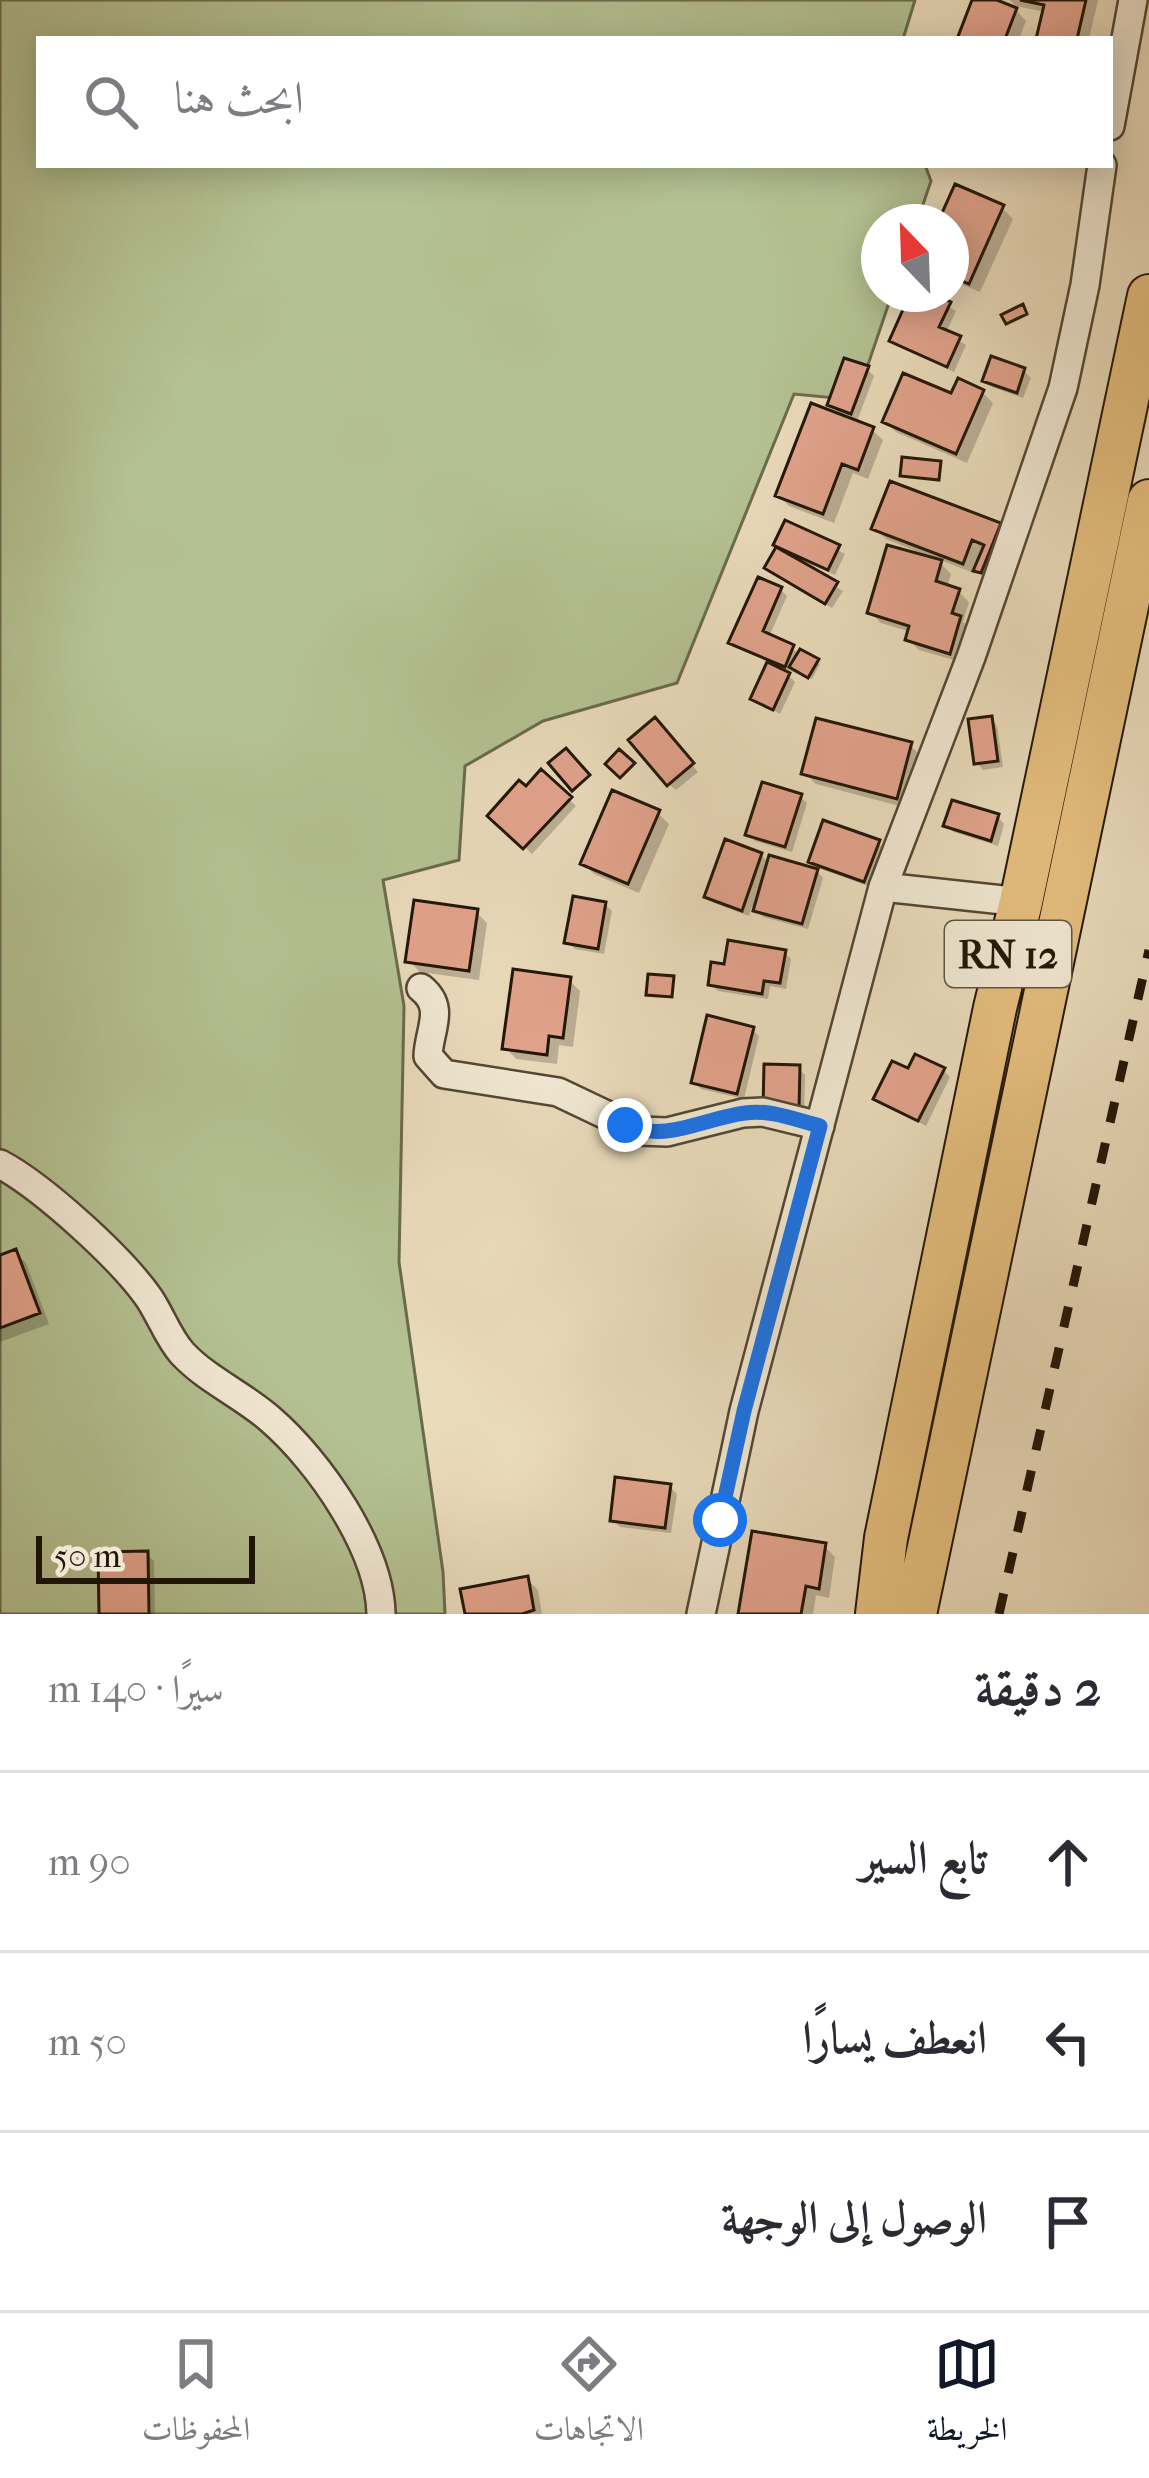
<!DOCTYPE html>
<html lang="ar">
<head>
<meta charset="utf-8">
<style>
  body { margin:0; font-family:"IM FELL French Canon",Amiri,serif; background:#f7f7f7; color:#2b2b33; direction:rtl }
  .compass { position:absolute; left:861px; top:204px; width:108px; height:108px; border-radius:50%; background:#fff; box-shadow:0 6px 30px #0003; rotate:337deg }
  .scale { position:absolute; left:36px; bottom:30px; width:219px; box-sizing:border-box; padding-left:12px; border:6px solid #211506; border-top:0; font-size:33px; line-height:42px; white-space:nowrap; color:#211506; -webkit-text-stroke:9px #f1e8d3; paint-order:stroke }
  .stop { position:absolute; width:36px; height:36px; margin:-27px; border:9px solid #1a73e8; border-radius:50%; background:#fff }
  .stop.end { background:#1a73e8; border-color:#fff; box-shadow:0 3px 12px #0008 }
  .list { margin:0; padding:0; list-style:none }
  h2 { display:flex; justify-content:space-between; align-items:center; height:156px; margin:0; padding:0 48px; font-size:51px }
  h2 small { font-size:39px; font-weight:400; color:#7c7c81 }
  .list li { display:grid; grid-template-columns:78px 1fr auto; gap:36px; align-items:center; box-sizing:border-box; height:180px; padding:0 48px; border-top:3px solid #e1e1e2 }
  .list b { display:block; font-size:45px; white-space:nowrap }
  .list em { font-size:39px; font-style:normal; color:#7c7c81 }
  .icon { flex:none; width:66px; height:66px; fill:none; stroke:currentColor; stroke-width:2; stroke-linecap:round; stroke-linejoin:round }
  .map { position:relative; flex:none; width:1149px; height:1614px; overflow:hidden; direction:ltr }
  .search { position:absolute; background:#fff; box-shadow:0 6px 30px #0003; left:36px; right:36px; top:36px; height:132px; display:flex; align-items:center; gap:30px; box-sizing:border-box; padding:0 42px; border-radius:0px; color:#7c7c81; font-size:45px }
  .sheet { height:696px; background:#fff }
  nav { display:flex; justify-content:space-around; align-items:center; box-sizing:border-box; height:168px; border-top:3px solid #e1e1e2; background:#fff; font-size:33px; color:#7c7c81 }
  nav a { display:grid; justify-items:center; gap:6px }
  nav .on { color:#111827 }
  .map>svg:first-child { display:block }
</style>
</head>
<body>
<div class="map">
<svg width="1149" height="1614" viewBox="0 0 1149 1614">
  <rect width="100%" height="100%" fill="#eadbbb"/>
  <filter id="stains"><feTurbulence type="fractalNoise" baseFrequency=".00167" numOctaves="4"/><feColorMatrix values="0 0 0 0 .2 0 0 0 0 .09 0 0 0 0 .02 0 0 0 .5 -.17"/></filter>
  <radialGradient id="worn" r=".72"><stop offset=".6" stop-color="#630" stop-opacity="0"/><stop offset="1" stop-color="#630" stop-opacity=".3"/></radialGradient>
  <path fill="#b4c192" stroke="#6a6b4c" stroke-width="3" d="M0,0H915L903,39H39V165H925L931,181L917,222H879V294H892L856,400L794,394L677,683L543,721L465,766L459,860L383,880L404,1006L399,1262L443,1572L445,1614H0Z"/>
  <path fill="#0003" d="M976,0H989L1016,10L1026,21L1019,39H961Z
    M1010,0H1098L1089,39H1039L1045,12L1016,6Z
    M1002,208L1013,219L980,292L951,280V222H942Z
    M914,294H926L956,311L946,333L966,345L954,372L893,341Z
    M867,369L874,376L856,424L872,430L883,440L868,479L853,473L834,523L789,506L779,496L845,419L830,405Z
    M1024,371L1031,378L1023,398L992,387L986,380Z
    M982,392L993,403L967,463L896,432L885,421L953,397Z
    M787,524L845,554L835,575L807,563L805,567L843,591L832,608L767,568Z
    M999,526L1010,537L988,581L975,568L974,573L935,558L951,574L947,588L958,591L969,602L963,622L971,629L961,662L919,650L908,639L911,632L881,623L870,612L921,553L886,539L875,528Z
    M780,589L787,596L769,637L820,664L812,679L780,667L795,682L780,714L754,698L770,662L732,642Z
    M991,719L997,726L1003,767L983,770L977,763Z
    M661,728L698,772L676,790L669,784Z
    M910,745L921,756L907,808L816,784L805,773Z
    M542,773L576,806L532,854L491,815Z
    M800,796L807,803L792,852L755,841L748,834Z
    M658,813L669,824L639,893L594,874L583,863Z
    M998,817L1004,824L998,846L954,832L947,826Z
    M878,843L885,850L871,887L818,868L811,861Z
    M761,855L770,864L816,871L823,878L808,929L763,917L752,906L749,916L714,903L707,896Z
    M605,904L612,911L604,954L575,949L568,942Z
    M476,912L487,923L479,980L420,972L409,961Z
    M784,952L791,959L786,989L770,986L768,999L718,991L711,984L726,968Z
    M569,980L580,991L573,1047L559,1045L557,1064L516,1059L506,1048Z
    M752,1029L759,1036L744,1099L701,1089L694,1082Z
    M798,1068L805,1075L804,1115H773Z
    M943,1070L950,1077L926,1126L877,1098L909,1072Z
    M15,1252L26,1263L49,1324L0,1342V1258Z
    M670,1487L677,1494L671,1533L620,1527L613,1520Z
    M824,1546L835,1557L829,1598L816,1595L813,1614H741Z
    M147,1554L154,1561L155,1614H102Z
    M527,1579L538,1590L542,1614H468Z"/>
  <path fill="#e2a38d" stroke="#211506" stroke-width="3" d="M972,0H997L1017,8L1005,39H957Z
    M1020,0H1086L1077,39H1036L1044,5Z
    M955,184L1004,205L969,284L951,276V222H938Z
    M910,294H933L951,302L939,327L961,336L947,367L889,341Z
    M1023,304L1027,314L1006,324L1001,315Z
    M991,356L1025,368L1017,393L982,381Z
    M844,358L869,366L851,414L827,405Z
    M903,373L951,393L958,378L984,390L956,454L882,422Z
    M811,403L874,427L858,470L842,464L823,514L775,496Z
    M902,457L941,461L939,480L900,476Z
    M890,481L1001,523L981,573L973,571L984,545L972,540L963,564L871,529Z
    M785,520L840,545L828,570L773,545Z
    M887,545L942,560L936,581L960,589L952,613L961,616L950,654L905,640L909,626L867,613Z
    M776,547L838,582L825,604L764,568Z
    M758,577L782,587L763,631L794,645L785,667L728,643Z
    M800,649L819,659L808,678L789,667Z
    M767,662L790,673L773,710L750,699Z
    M992,716L998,761L974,764L968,719Z
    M655,717L694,763L667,786L628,740Z
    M816,718L912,742L897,799L801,774Z
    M566,748L590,775L572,791L548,763Z
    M619,749L635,763L620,778L605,764Z
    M541,769L572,797L523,849L487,816L519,780L526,786Z
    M762,782L802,794L785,847L745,835Z
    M612,790L660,810L628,884L580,864Z
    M952,800L999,814L991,841L943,826Z
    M823,820L880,840L864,882L808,862Z
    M725,839L762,853L742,911L704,897Z
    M769,855L818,869L802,924L753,911Z
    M573,896L606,902L598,949L564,943Z
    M414,900L478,909L469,971L405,962Z
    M728,940L786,950L780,983L764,981L762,994L708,985L711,962L724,964Z
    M513,969L571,977L563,1038L549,1036L547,1055L502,1049Z
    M648,974L674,976L672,997L646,995Z
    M707,1015L754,1027L737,1094L691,1083Z
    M915,1054L945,1068L918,1121L873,1099L892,1061L908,1068Z
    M764,1064L800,1065L799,1109H763Z
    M16,1249L40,1313L0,1328V1255Z
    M615,1477L671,1484L665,1528L610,1521Z
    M752,1531L826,1543L819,1589L806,1586L801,1614H738Z
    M148,1551L149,1614H99L98,1552Z
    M528,1576L534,1610L522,1614H465L460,1589Z"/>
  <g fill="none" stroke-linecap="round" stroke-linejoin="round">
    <g stroke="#534633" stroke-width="32">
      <path id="minor" d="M1110,126L1133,0
        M883,887L1021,902
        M421,988C446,1008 429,1029 428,1056L444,1074L558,1092L640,1131L667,1132L743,1113L763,1112L820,1126
        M0,1164C43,1187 121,1258 149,1298C161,1316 168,1337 182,1353C207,1380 243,1395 270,1419C319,1461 380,1549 381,1614
        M701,1614L744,1411L883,887L971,657L1063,388L1085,285L1102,165"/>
    </g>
    <g stroke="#211506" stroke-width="46">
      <path id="highway" d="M877,1614L886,1538L995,1008L1021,902L1149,296
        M915,1614L1149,501"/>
    </g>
    <use href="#minor" stroke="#f1e8d3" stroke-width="27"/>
    <use href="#highway" stroke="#e5be7e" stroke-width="42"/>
    <path stroke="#211506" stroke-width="9" stroke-dasharray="21 21" stroke-linecap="butt" d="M999,1614L1149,950"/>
  </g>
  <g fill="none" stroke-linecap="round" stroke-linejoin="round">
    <path stroke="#1a73e8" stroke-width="15" d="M625,1125C666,1143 704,1118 745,1113C770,1109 796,1120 820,1126L744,1411L720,1520"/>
  </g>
  <g text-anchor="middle" stroke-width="9" stroke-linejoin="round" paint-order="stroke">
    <rect fill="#f1e8d3" stroke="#5f5444" stroke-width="3" x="945" y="921" width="126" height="66" rx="9"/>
    <g font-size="39" font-weight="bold" fill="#211506">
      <text x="1008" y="968">RN 12</text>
    </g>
  </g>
  <rect width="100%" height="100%" filter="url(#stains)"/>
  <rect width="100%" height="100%" fill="url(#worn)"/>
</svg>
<svg class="compass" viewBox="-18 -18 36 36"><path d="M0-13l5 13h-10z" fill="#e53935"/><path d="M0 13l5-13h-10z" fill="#7c7c81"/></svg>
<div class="scale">50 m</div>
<div class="stop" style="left:720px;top:1520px"></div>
<div class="stop end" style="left:625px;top:1125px"></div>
<div class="search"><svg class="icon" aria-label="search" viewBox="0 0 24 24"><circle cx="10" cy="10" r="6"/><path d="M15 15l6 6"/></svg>ابحث هنا</div>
</div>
<section class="sheet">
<h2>2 دقيقة<small>سيرًا · 140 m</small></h2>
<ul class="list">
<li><svg class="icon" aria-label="ahead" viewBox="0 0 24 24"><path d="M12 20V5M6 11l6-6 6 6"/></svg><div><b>تابع السير</b></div><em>90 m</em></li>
<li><svg class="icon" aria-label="left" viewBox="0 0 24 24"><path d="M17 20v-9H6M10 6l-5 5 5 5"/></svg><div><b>انعطف يسارًا</b></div><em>50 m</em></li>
<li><svg class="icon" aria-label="arrive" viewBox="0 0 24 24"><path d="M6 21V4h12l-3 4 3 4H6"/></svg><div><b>الوصول إلى الوجهة</b></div></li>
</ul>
</section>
<nav>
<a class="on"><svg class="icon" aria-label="map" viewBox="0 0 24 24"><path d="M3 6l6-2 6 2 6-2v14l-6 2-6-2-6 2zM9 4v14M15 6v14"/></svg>الخريطة</a>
<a><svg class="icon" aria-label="directions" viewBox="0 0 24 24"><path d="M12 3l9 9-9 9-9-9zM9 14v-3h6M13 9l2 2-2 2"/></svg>الاتجاهات</a>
<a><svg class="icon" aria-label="saved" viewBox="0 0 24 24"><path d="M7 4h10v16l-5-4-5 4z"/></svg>المحفوظات</a>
</nav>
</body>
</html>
